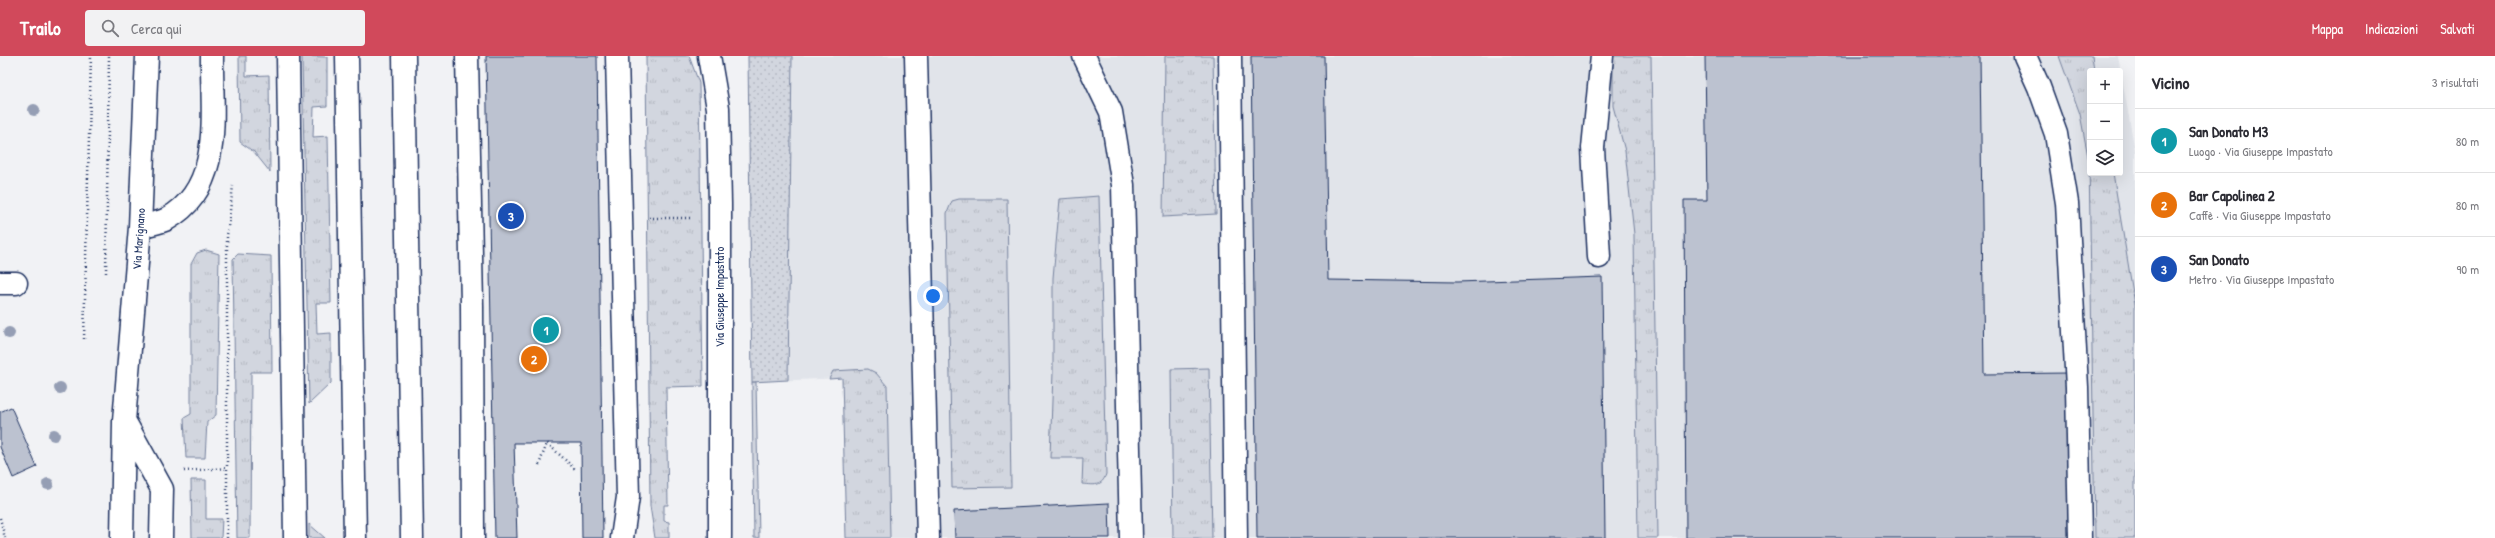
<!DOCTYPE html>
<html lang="it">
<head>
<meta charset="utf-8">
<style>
  body { margin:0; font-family:"Patrick Hand",sans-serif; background:#f2f2f3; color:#2b2b33 }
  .controls { position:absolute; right:12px; top:12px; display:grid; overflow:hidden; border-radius:4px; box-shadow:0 4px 16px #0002 }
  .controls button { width:36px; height:36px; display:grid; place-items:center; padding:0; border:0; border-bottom:1px solid #e1e1e2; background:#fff; color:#2b2b33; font:20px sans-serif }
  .you { position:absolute; left:933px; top:240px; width:14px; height:14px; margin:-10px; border:3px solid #fff; border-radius:50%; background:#1a73e8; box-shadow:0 0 0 6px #1a73e833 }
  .badge { display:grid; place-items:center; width:26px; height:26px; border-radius:50%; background:#d1495b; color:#fff; font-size:13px; font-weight:700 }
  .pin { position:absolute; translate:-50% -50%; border:2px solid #fff; box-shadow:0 1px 4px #0006 }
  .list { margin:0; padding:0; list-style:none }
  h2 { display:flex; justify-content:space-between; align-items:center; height:52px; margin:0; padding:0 16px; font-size:17px }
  h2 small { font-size:13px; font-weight:400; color:#7c7c81 }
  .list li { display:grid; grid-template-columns:26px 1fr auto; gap:12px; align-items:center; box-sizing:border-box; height:64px; padding:0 16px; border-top:1px solid #e1e1e2 }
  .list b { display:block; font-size:15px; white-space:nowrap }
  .list p { margin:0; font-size:13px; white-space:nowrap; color:#7c7c81 }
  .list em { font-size:13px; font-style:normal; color:#7c7c81 }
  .icon { flex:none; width:22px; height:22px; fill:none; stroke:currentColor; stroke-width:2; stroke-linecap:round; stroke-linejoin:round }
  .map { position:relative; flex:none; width:2135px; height:482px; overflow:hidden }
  header { display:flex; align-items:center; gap:24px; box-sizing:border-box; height:56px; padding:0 20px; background:#d1495b; color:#fff }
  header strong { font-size:19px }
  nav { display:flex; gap:22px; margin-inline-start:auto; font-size:14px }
  .search { width:280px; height:36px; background:#f2f2f3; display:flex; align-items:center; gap:10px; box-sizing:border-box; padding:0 14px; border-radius:4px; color:#7c7c81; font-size:15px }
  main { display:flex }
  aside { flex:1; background:#fff }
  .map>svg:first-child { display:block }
</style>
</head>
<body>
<header>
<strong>Trailo</strong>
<div class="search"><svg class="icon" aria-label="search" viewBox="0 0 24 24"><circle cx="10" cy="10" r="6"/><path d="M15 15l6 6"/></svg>Cerca qui</div>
<nav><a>Mappa</a><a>Indicazioni</a><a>Salvati</a></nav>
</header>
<main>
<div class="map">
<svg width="2135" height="482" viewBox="0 0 2135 482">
  <defs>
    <pattern id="grass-tufts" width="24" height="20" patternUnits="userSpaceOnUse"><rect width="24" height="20" fill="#d2d6df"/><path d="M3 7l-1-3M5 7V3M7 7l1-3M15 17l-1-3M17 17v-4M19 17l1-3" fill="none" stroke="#b4b8c2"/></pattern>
    <pattern id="garden-dots" width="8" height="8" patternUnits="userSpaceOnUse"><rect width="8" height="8" fill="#d2d6df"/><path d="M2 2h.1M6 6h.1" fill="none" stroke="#b4b8c2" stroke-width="1.8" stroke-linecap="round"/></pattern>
  </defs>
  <rect width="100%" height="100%" fill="#f1f2f5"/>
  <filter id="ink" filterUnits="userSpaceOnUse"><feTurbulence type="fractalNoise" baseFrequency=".025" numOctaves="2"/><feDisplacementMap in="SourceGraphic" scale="8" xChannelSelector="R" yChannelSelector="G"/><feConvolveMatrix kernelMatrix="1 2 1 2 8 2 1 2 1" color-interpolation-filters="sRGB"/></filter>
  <g filter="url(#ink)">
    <path fill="#e1e4ea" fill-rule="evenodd" d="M748,0H2118L2135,95V482H846L842,322L752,326ZM2090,15H2120V117H2090Z"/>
    <path fill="url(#grass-tufts)" stroke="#76829e" d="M239,0H246V20L269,19L270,116L254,96L240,86Z
      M302,0L327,1V50L314,51L313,81L328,80L331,247H316L317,278L331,277V327L309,348Z
      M646,0H689L699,27L703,330L666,331L668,449H664V465L669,466V482H655L650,450Z
      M1165,0H1213L1216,158L1163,161Z
      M1613,0H1651L1658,482H1638L1634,178L1625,95L1613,50Z
      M2059,0H2092L2094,15H2090V117H2113L2135,249V482H2095L2089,106L2080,58Z
      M1099,140L1106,418C1102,431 1094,429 1082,428L1083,402H1050L1053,316V222L1060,143Z
      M959,143H1007L1011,431L952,432L947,157L952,145Z
      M206,194L219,198L216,359L207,366L205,402H186L184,362L191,358V208L197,197Z
      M238,198L271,200L272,316H251L250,482H237L233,203Z
      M1209,312L1212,482H1173L1171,313Z
      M868,313L876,317L887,330L890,482H846L842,322L829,323L833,315Z
      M752,326H756L759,482H754Z
      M191,424H206V463H222L221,482H192Z
      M309,468L325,482H309Z"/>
    <path fill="url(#garden-dots)" stroke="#76829e" d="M748,0H792L788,324L752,326Z"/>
    <path fill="#bcc2d0" stroke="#1b2f5e" d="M486,0H597L603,482H582L581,387H514L517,482H495Z
      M1251,0H1324L1328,224L1457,226L1602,221L1605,482H1257Z
      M1705,0H1980L1984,318L2068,317L2070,482H1686L1684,144H1707Z
      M11,351L37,411L13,422L0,391V356Z
      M1109,447L1110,482H955L954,455Z"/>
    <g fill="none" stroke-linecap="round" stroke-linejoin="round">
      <g stroke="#1b2f5e" stroke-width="25">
        <path id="minor" d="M288,0L295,482
          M347,0L355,482
          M404,0L412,482
          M467,0L472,249L473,482
          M617,0L628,441L622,482
          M709,0L718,52L720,148V482
          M916,0L928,482
          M1084,0L1111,56L1123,129L1131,482
          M1230,0L1236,482
          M2025,0L2039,31L2056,78L2067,147L2077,331L2080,482
          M140,171C149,168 159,167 167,163C225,131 211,55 212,0
          M1599,201L1593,92L1602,0
          M0,227H16
          M125,366L162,433L161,482
          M122,482L124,365L140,171L147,0"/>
      </g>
      <path stroke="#1b2f5e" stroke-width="2.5" stroke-dasharray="1 3" stroke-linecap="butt" d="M649,162H692
        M106,217L109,0
        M84,283L91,0
        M539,409L547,387L575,413
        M184,415L227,412
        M0,462L5,482
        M227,482V180L233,130"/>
      <use href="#minor" stroke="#fff" stroke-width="22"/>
    </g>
    <g fill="#959eb4">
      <circle cx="34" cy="54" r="6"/>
      <circle cx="9" cy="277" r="6"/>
      <circle cx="60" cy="332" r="6"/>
      <circle cx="54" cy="379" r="6"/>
      <circle cx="48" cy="428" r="6"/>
    </g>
  </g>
  <g text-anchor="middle" stroke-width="4" stroke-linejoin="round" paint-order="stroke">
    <g font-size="12" fill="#1b2f5e" stroke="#fff">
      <text transform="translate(139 183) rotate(-86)" y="4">Via Marignano</text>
      <text transform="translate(720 241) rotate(-90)" y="4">Via Giuseppe Impastato</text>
    </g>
  </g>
</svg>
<div class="controls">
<button>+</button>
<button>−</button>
<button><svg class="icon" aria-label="layers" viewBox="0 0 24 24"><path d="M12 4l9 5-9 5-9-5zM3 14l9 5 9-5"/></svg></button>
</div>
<div class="you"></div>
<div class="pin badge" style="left:546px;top:274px;background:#0f9aa8">1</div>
<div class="pin badge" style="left:534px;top:303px;background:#e8710a">2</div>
<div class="pin badge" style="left:511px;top:160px;background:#1a4fb4">3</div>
</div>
<aside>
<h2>Vicino<small>3 risultati</small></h2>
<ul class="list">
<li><span class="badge" style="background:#0f9aa8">1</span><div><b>San Donato M3</b><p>Luogo · Via Giuseppe Impastato</p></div><em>80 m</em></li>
<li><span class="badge" style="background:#e8710a">2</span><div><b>Bar Capolinea 2</b><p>Caffè · Via Giuseppe Impastato</p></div><em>80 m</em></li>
<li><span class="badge" style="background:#1a4fb4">3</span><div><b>San Donato</b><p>Metro · Via Giuseppe Impastato</p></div><em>90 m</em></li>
</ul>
</aside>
</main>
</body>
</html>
